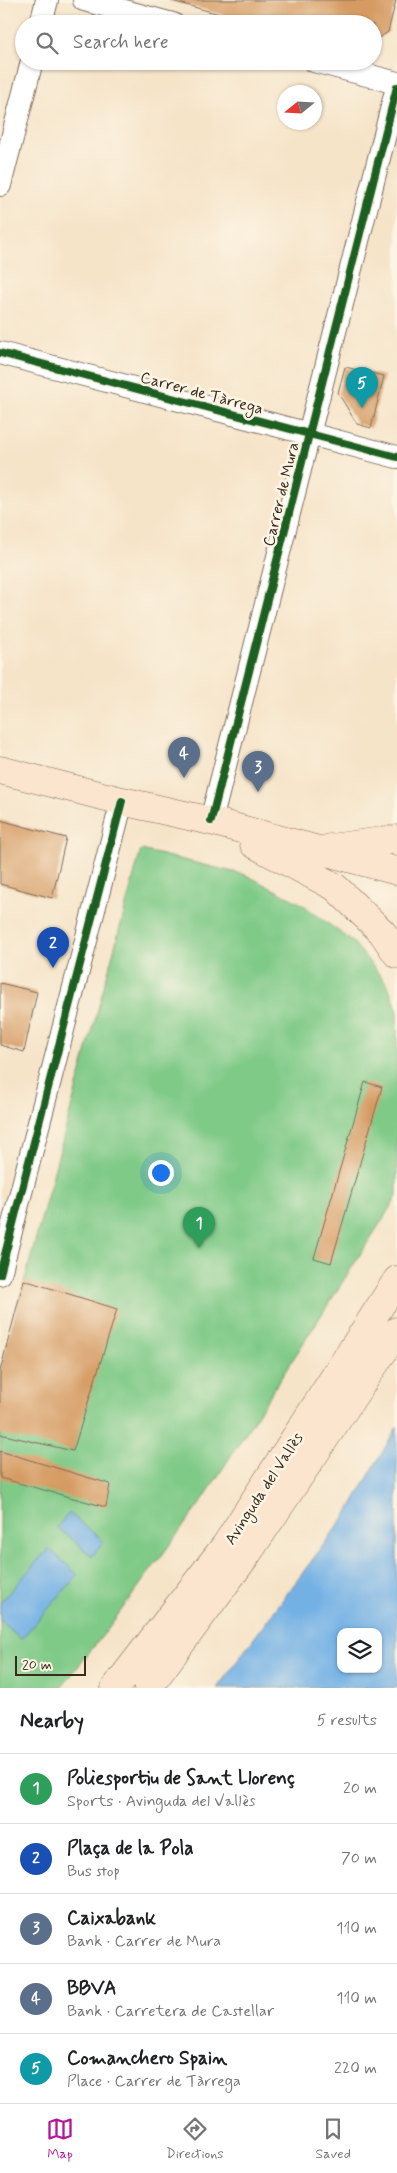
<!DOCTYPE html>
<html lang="en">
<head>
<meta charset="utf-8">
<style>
  body { margin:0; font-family:Mynerve,sans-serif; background:#f6f6f6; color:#202124 }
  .controls { position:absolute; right:15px; bottom:15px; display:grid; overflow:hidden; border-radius:10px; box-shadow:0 1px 4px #0004 }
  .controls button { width:45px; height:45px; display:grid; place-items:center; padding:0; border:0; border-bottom:1px solid #e0e0e0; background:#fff; color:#202124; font:25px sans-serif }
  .compass { position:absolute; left:277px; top:85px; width:45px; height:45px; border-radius:50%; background:#fff; box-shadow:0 1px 4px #0004; rotate:252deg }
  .scale { position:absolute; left:15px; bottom:12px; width:71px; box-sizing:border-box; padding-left:5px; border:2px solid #3b2a1e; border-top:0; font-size:14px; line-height:18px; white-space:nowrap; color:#3b2a1e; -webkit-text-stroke:4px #fcf5e5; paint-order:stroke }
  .you { position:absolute; left:160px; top:1172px; width:18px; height:18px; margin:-12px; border:4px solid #fff; border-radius:50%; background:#1a73e8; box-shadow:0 0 0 8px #1a73e833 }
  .badge { display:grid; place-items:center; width:32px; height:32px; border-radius:50%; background:#b5179e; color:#fff; font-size:16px; font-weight:700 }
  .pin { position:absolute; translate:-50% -41px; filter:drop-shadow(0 1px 2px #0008) }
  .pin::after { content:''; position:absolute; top:26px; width:18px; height:15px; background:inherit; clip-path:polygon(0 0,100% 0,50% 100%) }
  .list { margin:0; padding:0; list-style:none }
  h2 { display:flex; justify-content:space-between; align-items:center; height:65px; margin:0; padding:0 20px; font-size:21px }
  h2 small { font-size:16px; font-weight:400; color:#757577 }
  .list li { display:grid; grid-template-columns:32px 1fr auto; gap:15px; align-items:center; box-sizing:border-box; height:70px; padding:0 20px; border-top:1px solid #e0e0e0 }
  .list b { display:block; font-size:19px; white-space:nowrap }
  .list p { margin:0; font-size:16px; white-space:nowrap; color:#757577 }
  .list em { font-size:16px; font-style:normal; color:#757577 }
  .icon { flex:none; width:28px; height:28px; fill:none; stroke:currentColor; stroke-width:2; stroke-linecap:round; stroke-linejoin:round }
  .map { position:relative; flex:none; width:397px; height:1688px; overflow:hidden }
  .search { position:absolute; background:#fff; box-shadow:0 1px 4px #0004; left:15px; right:15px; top:15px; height:55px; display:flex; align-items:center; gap:12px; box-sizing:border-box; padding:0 18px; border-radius:28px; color:#757577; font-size:19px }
  .sheet { height:415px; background:#fff }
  nav { display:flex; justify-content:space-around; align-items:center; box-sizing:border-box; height:70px; border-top:1px solid #e0e0e0; background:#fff; font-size:14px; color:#757577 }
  nav a { display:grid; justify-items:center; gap:2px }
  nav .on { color:#b5179e }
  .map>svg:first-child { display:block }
</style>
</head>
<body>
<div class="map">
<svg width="397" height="1688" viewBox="0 0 397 1688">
  <rect width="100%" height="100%" fill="#fcf5e5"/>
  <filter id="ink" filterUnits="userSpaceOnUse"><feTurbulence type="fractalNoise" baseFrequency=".02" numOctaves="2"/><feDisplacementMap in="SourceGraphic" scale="10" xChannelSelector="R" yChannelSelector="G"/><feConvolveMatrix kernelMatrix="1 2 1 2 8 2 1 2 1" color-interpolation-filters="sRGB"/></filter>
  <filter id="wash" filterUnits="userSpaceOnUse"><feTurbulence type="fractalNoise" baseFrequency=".0096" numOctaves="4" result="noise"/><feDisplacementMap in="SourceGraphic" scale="20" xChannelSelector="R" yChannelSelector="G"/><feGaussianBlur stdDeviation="1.12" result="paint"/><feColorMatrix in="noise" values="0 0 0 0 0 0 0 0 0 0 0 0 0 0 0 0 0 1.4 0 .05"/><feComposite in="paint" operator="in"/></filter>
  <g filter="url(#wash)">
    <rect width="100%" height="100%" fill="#f6e4c9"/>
    <path fill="#80ca88" stroke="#5e7a53" d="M141,850L246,875L302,904L354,943L388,985L397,1009V1197L202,1501L103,1635L61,1688H0V1371Z"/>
    <path fill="#73b1e5" stroke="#576e82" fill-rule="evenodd" d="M397,1427V1688H217L348,1512ZM341,1632H378V1669H341Z
      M69,1513L104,1542L92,1556L57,1527Z
      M49,1548L78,1575L21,1639L0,1620V1603Z"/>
    <g id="blocks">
      <path fill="#d69b64" d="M168,0H396L388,32L373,42V24H256Z
        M345,367L384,376L371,428L357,424L338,393Z
        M0,820L66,838L52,898L0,884Z
        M0,983L37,992L24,1052L0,1045Z
        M365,1082L382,1087L331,1263L314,1258Z
        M24,1280L117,1309L73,1451L0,1434V1371Z
        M0,1451L110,1484L106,1507L0,1478Z"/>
    </g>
  </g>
  <g filter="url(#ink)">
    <use href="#blocks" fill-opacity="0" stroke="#7c6b5a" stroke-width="1"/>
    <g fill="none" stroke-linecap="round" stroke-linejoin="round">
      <g stroke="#7c6b5a" stroke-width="24">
        <path id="street" d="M84,0L173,24
          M41,24L47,0
          M314,61L397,83
          M0,185L32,61
          M0,353L397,457
          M211,821L397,87
          M0,1274L122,801"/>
      </g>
      <g stroke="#7c6b5a" stroke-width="29">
        <path id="secondary" d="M0,770L122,801L211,821L397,871
          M254,844L335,887L382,932L397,954
          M330,848L397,839
          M115,1688L225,1546L397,1280
          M148,1688L248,1553L397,1331"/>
      </g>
      <use href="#street" stroke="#fff" stroke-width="22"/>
      <use href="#secondary" stroke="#fce5cf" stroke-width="28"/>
      <g stroke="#fcf5e5" stroke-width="11">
        <path id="cycleway" d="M0,353L397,457
          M211,821L397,87
          M0,1274L122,801"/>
      </g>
      <use href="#cycleway" stroke="#1b5e20" stroke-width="8"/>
    </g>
  </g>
  <g text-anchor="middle" stroke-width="5" stroke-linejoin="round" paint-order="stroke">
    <g font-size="16" fill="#3b2a1e" stroke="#fcf5e5">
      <text transform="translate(202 392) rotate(15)" y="6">Carrer de Tàrrega</text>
      <text transform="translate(280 494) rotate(-76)" y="6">Carrer de Mura</text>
      <text transform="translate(263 1488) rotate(-57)" y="6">Avinguda del Vallès</text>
    </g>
  </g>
</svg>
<div class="controls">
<button><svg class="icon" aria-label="layers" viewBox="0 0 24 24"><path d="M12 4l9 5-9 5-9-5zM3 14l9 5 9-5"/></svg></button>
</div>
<svg class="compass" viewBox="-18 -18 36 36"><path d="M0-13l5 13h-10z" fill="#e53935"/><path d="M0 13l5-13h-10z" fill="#757577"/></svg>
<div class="scale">20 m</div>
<div class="you"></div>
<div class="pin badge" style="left:199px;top:1248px;background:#2e9e5b">1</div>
<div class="pin badge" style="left:53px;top:968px;background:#1a4fb4">2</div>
<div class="pin badge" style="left:258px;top:792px;background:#5c6f8a">3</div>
<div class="pin badge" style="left:184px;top:778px;background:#5c6f8a">4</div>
<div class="pin badge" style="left:362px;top:408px;background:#0f9aa8">5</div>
<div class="search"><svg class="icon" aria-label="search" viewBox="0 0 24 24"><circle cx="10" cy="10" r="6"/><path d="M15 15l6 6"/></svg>Search here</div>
</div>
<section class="sheet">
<h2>Nearby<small>5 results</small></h2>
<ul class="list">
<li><span class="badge" style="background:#2e9e5b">1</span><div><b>Poliesportiu de Sant Llorenç</b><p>Sports · Avinguda del Vallès</p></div><em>20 m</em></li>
<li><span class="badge" style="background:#1a4fb4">2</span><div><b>Plaça de la Pola</b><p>Bus stop</p></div><em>70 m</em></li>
<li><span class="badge" style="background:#5c6f8a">3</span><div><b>Caixabank</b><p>Bank · Carrer de Mura</p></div><em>110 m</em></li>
<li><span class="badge" style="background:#5c6f8a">4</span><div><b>BBVA</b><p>Bank · Carretera de Castellar</p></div><em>110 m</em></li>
<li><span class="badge" style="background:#0f9aa8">5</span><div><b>Comanchero Spain</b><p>Place · Carrer de Tàrrega</p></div><em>220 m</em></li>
</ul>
</section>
<nav>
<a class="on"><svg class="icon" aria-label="map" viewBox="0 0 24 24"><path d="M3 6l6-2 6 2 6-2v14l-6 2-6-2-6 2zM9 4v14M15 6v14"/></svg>Map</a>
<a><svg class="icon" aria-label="directions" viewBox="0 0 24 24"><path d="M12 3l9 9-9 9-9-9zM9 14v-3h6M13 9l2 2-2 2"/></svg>Directions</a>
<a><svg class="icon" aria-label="saved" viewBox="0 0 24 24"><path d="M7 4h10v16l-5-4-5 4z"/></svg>Saved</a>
</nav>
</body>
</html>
